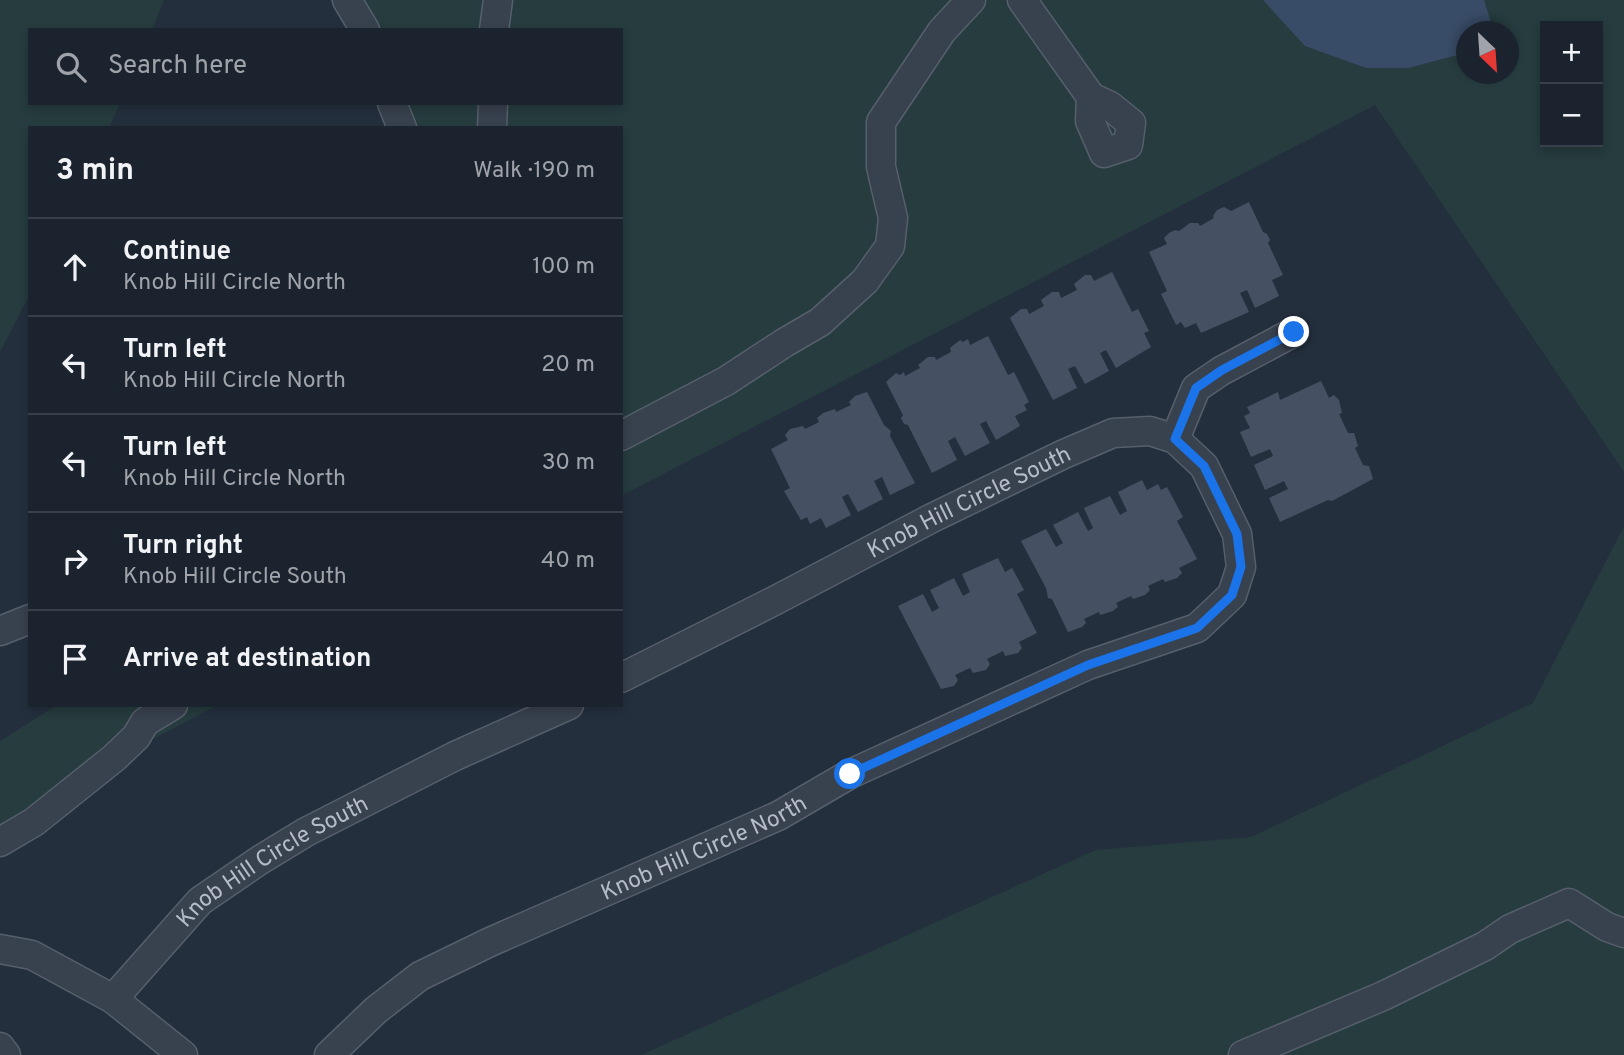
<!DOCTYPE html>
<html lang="en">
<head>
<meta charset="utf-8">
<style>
  body { margin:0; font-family:Overpass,sans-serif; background:#282f3a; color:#f1f3f6 }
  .controls { position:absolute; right:21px; top:21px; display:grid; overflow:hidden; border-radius:0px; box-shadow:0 4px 10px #0003 }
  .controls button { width:63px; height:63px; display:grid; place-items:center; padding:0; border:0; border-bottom:2px solid #39404a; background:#1b232e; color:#f1f3f6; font:35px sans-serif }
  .compass { position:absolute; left:1456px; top:21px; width:63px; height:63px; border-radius:50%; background:#1b232e; box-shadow:0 4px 10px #0003; rotate:155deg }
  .stop { position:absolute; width:21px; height:21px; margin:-16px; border:5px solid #1a73e8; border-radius:50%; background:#fff }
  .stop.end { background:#1a73e8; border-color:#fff; box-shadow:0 2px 7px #0008 }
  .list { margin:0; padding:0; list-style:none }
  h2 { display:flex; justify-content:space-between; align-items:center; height:91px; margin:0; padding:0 28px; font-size:30px }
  h2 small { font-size:23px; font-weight:400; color:#a0a4aa }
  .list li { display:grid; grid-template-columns:46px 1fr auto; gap:21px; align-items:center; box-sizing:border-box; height:98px; padding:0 28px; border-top:2px solid #39404a }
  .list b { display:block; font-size:26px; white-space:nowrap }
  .list p { margin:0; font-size:23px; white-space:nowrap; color:#a0a4aa }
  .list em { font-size:23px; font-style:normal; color:#a0a4aa }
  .icon { flex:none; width:38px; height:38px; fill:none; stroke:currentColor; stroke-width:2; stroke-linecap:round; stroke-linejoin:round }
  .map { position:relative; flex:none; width:1624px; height:1055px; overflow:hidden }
  .search { position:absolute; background:#1b232e; box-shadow:0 4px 10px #0003; left:28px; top:28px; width:595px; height:77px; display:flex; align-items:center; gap:18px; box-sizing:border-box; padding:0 24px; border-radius:0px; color:#a0a4aa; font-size:26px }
  .panel { position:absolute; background:#1b232e; box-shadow:0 4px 10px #0003; left:28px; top:126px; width:595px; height:581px; border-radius:0px }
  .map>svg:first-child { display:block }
</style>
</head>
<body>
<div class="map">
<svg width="1624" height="1055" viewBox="0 0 1624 1055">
  <rect width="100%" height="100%" fill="#242f3e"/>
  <path fill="#263c3f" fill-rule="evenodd" d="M0,0H164L152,30H30V103H120L109,128H30V294L0,352Z
    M330,0H1624V472L1375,105L621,496V128H397L384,103H621V30H346ZM1545,26H1598V142H1545ZM1466,32H1508V74H1466Z
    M1624,526V1055H641L1096,850L1251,837L1533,703Z
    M57,705H218L136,748L0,851V741Z"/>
  <path fill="#394c67" d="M1263,0H1484L1490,19L1487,31L1466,32L1465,53L1408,68H1366L1305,46Z"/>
  <path fill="#455162" d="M1249,202L1263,232L1267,234L1270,240L1268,243L1283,275L1272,280L1279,296L1255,308L1247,290L1240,293L1249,312L1201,333L1196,323L1185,328L1181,322L1176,325L1161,294L1167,291L1149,252L1167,244L1164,238L1169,233L1175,230L1179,231L1190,223H1198L1200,226L1214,218L1213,216L1217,210L1224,207L1231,211Z
    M1112,272L1132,312L1138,309L1149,331L1144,333L1151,347L1116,368L1106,350L1100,353L1109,371L1085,384L1075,366L1068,369L1077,388L1053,400L1010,318L1021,309H1027L1029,314L1044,306L1041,300L1052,292H1059L1061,298L1077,290L1074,284L1085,275H1091L1094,281Z
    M988,336L1008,375L1014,372L1029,402L1024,405L1027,410L1015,416L1020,426L996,440L986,421L980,424L990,443L965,456L955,437L948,441L957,460L932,473L908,425L904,424L901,418L903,415L886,382L896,373L900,375L904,372L905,376L920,368L918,365L928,357H935L936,360L951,352L950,348L960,340L963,342L968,339L970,345Z
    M1321,381L1329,398L1334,395L1339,400L1342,413L1339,414L1348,433H1354L1358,446L1355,448L1363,465L1369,466L1373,479L1332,501L1328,500L1280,522L1269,498L1288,489L1284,481L1265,490L1254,465L1273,456L1270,449L1251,457L1240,432L1250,428L1244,416L1250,413L1247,407L1278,392L1280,400Z
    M867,392L884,425L891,431L890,436L915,483L890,495L882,477L874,481L883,499L858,512L848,494L842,497L851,515L826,528L821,518L810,524L807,517L801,520L784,491L790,488L771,449L788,440L785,435L790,429L803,426L805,429L819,422L817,418L823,413L835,409L836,412L851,405L849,402L855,396Z
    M1142,480L1147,490L1158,484L1161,490L1167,487L1183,517L1177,521L1197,559L1179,568L1182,573L1177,578L1165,582L1163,579L1148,586L1150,590L1145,595L1133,599L1131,596L1116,603L1118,607L1113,611L1100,615L1099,612L1084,619L1086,623L1082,627L1068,632L1052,599L1048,598L1046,588L1021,541L1046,529L1056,547L1063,543L1053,525L1078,512L1088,531L1093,528L1084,508L1110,496L1120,515L1127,511L1118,492Z
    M998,558L1005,572L1012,568L1024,590L1017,594L1037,633L1019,642L1022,648L1018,653L1005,656L1003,651L987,659L990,664L986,670L973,673L970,668L955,675L958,680L954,686L941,689L898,606L923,594L932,612L939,608L930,590L954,578L963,596L970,592L962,574Z"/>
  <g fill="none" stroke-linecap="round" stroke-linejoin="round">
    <g stroke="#565f6c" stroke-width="31">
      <g id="minor">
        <path d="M347,0L365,30"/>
        <path d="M1022,0L1091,97L1110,106L1131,123L1128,145L1104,153L1090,121L1091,97"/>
        <path d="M494,30L498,0"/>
        <path d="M392,103L402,128"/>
        <path d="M492,128L493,103"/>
        <path d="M621,436L726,381L784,343L820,322L865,281L890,246L893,218L881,167V122L942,31L971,0"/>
        <path d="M0,631L30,619"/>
        <path id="s1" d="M621,678L774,601L932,518L1064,454L1113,433L1150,431L1175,439L1196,388L1221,371L1294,332"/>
        <path d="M0,842L34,822L114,758L136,737L145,722L173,705"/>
        <path id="s2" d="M0,949L32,955L113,999L200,901L260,860L306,832L455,756L569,705"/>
        <path d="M113,999L183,1055"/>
        <path d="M0,1047L6,1055"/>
        <path id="s3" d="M329,1055L376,1010L420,976L490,942L778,816L850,774L1088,665L1197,628L1232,595L1241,567L1237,534L1204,466L1175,439"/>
        <path d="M1243,1055L1383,996L1485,946L1510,929L1569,903L1607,927L1624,933"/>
      </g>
    </g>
    <use href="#minor" stroke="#38414e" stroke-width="28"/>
  </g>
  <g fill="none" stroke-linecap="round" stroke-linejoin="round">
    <path stroke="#1a73e8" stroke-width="9" d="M850,774L1088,665L1197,628L1232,595L1241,567L1237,534L1204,466L1175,439L1196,388L1222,370L1294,332"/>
  </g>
  <g text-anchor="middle" stroke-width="5" stroke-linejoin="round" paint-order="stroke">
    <g font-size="23" fill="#b4bcc9" stroke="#1d2633">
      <text dy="8" stroke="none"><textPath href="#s1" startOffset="390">Knob Hill Circle South</textPath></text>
      <text dy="8" stroke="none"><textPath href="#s3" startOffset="432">Knob Hill Circle North</textPath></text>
      <text dy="8" stroke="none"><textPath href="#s2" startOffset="338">Knob Hill Circle South</textPath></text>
    </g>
  </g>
</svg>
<div class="controls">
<button>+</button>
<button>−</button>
</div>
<svg class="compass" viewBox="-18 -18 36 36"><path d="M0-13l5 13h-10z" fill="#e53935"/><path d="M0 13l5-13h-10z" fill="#a0a4aa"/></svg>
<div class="stop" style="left:850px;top:774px"></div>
<div class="stop end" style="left:1294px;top:332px"></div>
<div class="search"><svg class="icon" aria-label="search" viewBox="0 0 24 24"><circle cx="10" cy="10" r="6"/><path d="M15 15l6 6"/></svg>Search here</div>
<section class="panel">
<h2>3 min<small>Walk · 190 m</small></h2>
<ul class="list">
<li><svg class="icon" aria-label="ahead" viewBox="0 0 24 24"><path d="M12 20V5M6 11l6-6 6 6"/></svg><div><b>Continue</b><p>Knob Hill Circle North</p></div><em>100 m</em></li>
<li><svg class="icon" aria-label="left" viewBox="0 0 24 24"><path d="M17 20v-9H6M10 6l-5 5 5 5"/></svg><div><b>Turn left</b><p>Knob Hill Circle North</p></div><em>20 m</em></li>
<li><svg class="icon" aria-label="left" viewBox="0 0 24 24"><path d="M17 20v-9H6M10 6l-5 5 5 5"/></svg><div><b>Turn left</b><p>Knob Hill Circle North</p></div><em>30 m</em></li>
<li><svg class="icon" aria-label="right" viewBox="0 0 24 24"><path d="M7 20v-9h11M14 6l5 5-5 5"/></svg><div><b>Turn right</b><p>Knob Hill Circle South</p></div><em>40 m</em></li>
<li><svg class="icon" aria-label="arrive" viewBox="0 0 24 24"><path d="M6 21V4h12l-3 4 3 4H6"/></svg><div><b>Arrive at destination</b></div></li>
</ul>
</section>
</div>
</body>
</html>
